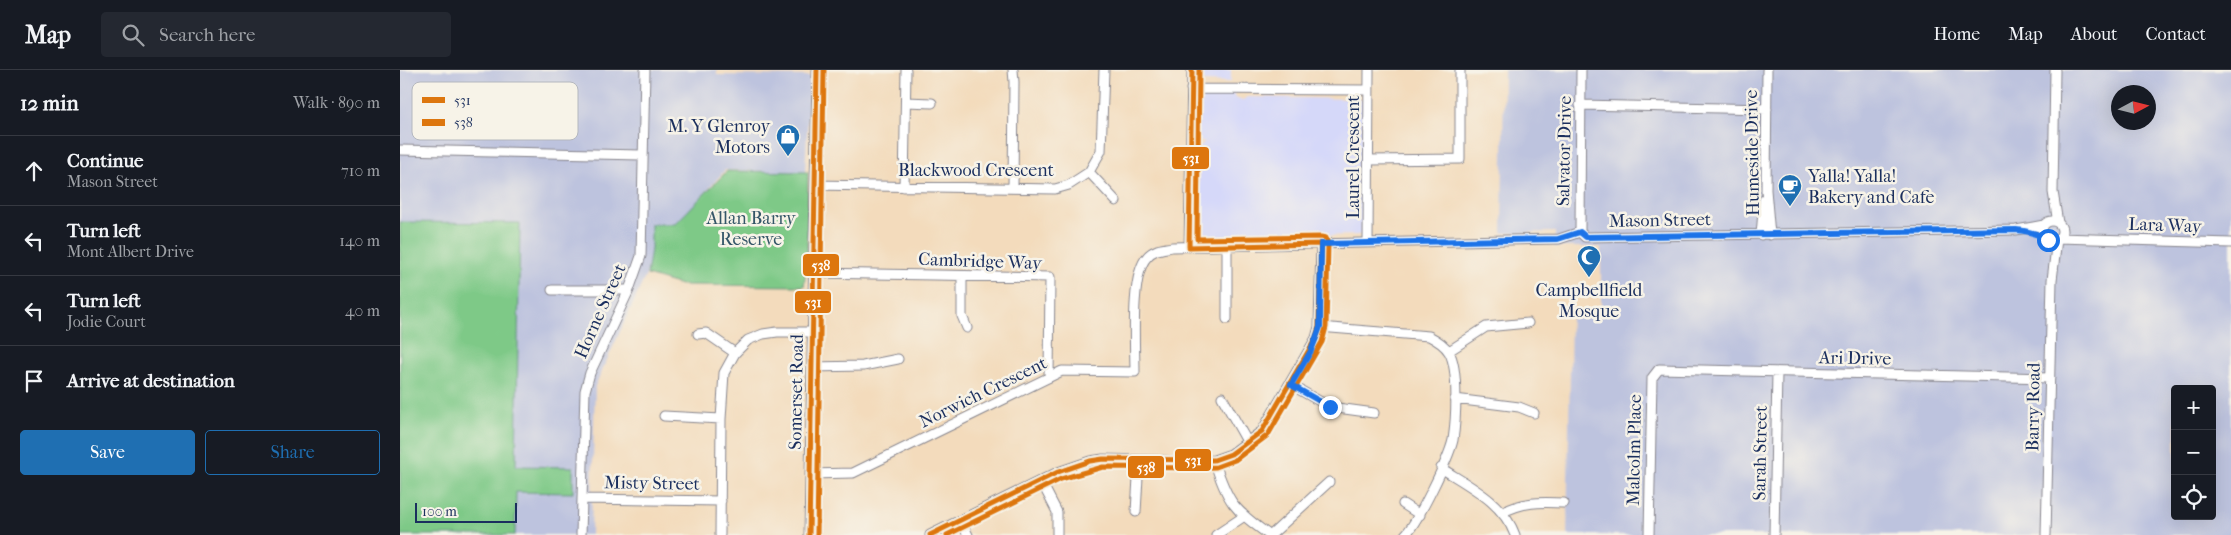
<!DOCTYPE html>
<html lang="en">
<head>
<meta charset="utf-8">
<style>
  body { margin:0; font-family:"IM FELL French Canon",serif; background:#242831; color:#f1f3f6 }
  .controls { position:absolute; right:15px; bottom:15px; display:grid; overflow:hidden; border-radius:5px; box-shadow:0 5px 20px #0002 }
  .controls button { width:45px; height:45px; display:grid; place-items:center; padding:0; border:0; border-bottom:1px solid #363941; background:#171b24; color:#f1f3f6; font:25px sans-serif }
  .compass { position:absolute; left:1711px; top:15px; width:45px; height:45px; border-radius:50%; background:#171b24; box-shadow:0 5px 20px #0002; rotate:83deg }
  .scale { position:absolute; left:15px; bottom:12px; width:102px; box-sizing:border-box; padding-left:5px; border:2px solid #1b2f5e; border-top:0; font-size:14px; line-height:18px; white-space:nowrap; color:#1b2f5e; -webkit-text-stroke:4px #f7f3e8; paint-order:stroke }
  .stop { position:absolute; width:15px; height:15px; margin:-11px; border:4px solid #1a73e8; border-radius:50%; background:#fff }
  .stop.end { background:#1a73e8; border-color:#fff; box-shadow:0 1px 5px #0008 }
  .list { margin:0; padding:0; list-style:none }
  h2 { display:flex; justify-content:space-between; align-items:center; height:65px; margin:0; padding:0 20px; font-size:21px }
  h2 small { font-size:16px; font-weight:400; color:#9ea1a6 }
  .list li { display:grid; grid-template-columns:32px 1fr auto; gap:15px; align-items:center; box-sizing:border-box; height:70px; padding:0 20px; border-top:1px solid #363941 }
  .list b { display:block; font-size:19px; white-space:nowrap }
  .list p { margin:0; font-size:16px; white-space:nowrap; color:#9ea1a6 }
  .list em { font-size:16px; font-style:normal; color:#9ea1a6 }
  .actions { display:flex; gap:10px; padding:15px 20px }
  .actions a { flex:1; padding:11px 0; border:1px solid #1f6fb2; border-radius:5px; text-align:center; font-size:18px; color:#1f6fb2 }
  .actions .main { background:#1f6fb2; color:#fff }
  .icon { flex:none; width:28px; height:28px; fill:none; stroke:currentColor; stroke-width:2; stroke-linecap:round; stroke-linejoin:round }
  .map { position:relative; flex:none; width:1831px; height:465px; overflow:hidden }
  header { display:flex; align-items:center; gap:30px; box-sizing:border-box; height:70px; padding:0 25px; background:#171b24; border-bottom:1px solid #363941 }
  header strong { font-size:24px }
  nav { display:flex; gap:28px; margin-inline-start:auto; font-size:18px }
  .search { width:350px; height:45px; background:#242831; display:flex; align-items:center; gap:12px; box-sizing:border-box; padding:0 18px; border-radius:5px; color:#9ea1a6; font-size:19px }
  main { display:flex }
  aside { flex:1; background:#171b24 }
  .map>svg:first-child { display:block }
</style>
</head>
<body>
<header>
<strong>Map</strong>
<div class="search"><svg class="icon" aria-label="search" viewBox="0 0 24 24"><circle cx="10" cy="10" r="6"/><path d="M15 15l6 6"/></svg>Search here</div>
<nav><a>Home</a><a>Map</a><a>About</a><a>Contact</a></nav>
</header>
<main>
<aside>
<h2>12 min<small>Walk · 890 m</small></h2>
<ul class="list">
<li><svg class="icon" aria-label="ahead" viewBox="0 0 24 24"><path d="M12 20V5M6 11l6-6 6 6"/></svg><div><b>Continue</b><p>Mason Street</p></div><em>710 m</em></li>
<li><svg class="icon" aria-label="left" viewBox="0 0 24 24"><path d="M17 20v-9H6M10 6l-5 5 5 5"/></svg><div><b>Turn left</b><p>Mont Albert Drive</p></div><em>140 m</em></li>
<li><svg class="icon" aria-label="left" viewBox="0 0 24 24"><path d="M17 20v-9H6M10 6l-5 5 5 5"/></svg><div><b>Turn left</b><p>Jodie Court</p></div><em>40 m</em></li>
<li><svg class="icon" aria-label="arrive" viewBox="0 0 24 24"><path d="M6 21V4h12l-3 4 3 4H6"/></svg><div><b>Arrive at destination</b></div></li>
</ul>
<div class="actions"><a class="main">Save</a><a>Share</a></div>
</aside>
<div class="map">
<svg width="1831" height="465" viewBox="0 0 1831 465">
  <rect width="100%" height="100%" fill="#f7f3e8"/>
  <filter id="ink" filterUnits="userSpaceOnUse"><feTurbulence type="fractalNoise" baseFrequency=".02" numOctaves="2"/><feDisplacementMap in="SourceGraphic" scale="10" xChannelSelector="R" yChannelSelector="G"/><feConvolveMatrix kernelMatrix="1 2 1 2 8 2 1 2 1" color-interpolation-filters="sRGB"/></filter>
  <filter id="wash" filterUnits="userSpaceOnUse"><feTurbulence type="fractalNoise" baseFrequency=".0096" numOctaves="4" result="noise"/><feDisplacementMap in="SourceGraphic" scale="20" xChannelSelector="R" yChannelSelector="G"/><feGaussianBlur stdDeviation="1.12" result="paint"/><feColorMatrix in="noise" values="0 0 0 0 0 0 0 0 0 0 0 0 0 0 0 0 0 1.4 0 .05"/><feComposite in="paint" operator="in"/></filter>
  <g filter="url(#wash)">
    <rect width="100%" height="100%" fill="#f3dbbc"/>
    <path fill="#d5d8f9" d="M800,0H831V12L804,11L800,7Z
      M799,23H835V27L843,30L847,27L960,29L963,32L962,163L958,165L801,168L798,166L799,78L805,71H796V28Z"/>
    <path fill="#bdc3de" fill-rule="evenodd" d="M0,0H317V5L410,6L405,102L325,100L276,156L251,154V184L246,205L195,316L191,465H115L116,422L172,423L173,397H116L120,154L0,152Z
      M1104,0H1831V465H1167L1171,247H1201V177H1155V162L1102,163ZM1718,22H1748V52H1718ZM1775,319H1812V446H1775Z"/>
    <path fill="#7ec987" stroke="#4c7c72" d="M327,101L408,102L407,194L404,216L281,215L247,205L251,179V154H275Z
      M0,152L120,153L116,396L173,397V423L116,422L115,465H0Z"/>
  </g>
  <g filter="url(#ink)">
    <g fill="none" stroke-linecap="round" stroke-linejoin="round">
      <g stroke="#87858d" stroke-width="11">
        <path id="minor" d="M613,0L614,12L613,118
          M1367,0L1366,120L1370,165
          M1655,0L1653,122L1658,153
          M791,19L969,20
          M506,32L532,33
          M1180,35L1367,39
          M0,80L241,85
          M969,90L1060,89V0
          M689,102L716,131
          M415,115L655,119L669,115L689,102L701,81L704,0
          M504,117L506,0
          M1642 161a10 10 0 1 1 20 0a10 10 0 1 1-20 0Z
          M1180,162L1185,167L1616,160L1644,155
          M1180,162L1181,0
          M1361,165L1364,130
          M1658,168L1831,173
          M968,173L969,0
          M789,177L792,0
          M413,203L650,207L649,307
          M562,206V246L567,258
          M152,220H229
          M827,249V176
          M919,257L1029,266C1037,270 1044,274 1049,282C1059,299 1056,350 1053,370C1049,388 1018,452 1005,465
          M298,264L306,263L335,283
          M1049,281L1086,257L1128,253
          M412,297L463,296L498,289
          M891,315L930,337L974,343
          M822,327L848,373
          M1055,329L1119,337L1134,343
          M264,346L321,349
          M814,390C828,433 833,439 869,465
          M1041,398C1069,416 1103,432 1115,465
          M410,404L453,403L662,301L735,302C735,275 730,205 747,187C753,179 763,179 772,177L1159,169L1180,162
          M641,411L657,442V465
          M182,429L321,431
          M1003,434L1020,445
          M736,442L739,390
          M1102,443C1122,431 1141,432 1164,433
          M560,450L568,465
          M181,465L185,321L190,303L229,220L241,186L245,0
          M320,465L321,349L324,303L335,283L348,270L363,264L377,262H413
          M409,465L417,0
          M530,465L658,402L690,391L703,389L794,391L814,390L831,384L862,361L916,268L919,257L921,174
          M816,465L843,447
          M871,465L929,412
          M1249,465L1252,308L1259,299L1650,308
          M1374,465L1377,302
          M1646,465L1652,210L1657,169"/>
      </g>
      <use href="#minor" stroke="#fff" stroke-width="9"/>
      <g stroke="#f7f3e8" stroke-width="9">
        <path id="bus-1" d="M789,177L792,0
          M789,177L921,174
          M409,465L417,0
          M530,465L658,402L690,391L703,389L814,390L831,384L862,361L916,268L919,257L921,174"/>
      </g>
      <g stroke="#f7f3e8" stroke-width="9">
        <path id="bus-2" d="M417,465L424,0
          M547,465L661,409L703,397L794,398L816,397L835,390L868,365L922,272L926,257L928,174L926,168L921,167L797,169L799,0"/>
      </g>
      <use href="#bus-1" stroke="#dd760e" stroke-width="5"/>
      <use href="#bus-2" stroke="#dd760e" stroke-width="5"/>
    </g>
  </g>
  <g fill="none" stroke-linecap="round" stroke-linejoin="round" filter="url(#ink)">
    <path stroke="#1a73e8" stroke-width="6" d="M930,337L891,315L911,281L920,257L921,174L1158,169L1180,162L1186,167L1616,160C1628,161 1638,163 1648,170"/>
  </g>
  <defs>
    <g id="shop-pin" transform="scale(1.25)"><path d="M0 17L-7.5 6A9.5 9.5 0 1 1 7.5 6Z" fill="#1f6fb2" stroke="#f7f3e8"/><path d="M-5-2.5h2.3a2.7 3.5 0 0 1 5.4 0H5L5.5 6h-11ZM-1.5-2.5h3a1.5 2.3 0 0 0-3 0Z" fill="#fff"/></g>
    <g id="cafe-pin" transform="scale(1.25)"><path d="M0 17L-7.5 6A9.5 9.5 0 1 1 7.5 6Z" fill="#1f6fb2" stroke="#f7f3e8"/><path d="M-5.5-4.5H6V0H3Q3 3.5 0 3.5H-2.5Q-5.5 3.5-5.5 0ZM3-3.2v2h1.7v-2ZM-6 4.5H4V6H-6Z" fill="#fff"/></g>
    <g id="mosque-pin" transform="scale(1.25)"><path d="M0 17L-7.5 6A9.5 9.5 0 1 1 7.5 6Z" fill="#1f6fb2" stroke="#f7f3e8"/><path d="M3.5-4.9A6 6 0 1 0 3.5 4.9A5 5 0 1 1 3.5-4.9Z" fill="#fff"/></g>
  </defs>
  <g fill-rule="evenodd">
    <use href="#shop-pin" x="388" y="66"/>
    <use href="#cafe-pin" x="1390" y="116"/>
    <use href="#mosque-pin" x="1189" y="187"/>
  </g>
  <g text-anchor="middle" stroke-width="5" stroke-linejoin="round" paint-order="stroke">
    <g font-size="18" fill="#1b2f5e" stroke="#f7f3e8" text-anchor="end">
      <text x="370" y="62">M. Y Glenroy<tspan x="370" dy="21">Motors</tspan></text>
      <text x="1408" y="112" text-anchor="start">Yalla! Yalla!<tspan x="1408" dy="21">Bakery and Cafe</tspan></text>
      <text x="1189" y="226" text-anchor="middle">Campbellfield<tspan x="1189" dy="21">Mosque</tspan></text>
    </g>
    <g font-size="18" fill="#1b2f5e" stroke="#f7f3e8">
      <text transform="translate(1164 81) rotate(-89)" y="6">Salvator Drive</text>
      <text transform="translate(1352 83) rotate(-91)" y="6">Humeside Drive</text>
      <text transform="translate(953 87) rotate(-90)" y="6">Laurel Crescent</text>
      <text x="576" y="106">Blackwood Crescent</text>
      <text transform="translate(1260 150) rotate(-1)" y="6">Mason Street</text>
      <text transform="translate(1765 155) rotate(2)" y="6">Lara Way</text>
      <text transform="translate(580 191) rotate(2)" y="6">Cambridge Way</text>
      <text transform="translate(200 241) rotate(-66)" y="6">Horne Street</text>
      <text transform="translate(1455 288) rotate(1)" y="6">Ari Drive</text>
      <text transform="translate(396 322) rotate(-89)" y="6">Somerset Road</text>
      <text transform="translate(583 322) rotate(-26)" y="6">Norwich Crescent</text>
      <text transform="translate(1633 337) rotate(-89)" y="6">Barry Road</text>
      <text transform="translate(1234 380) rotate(-89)" y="6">Malcolm Place</text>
      <text transform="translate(1360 383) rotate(-89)" y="6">Sarah Street</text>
      <text transform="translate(252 413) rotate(1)" y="6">Misty Street</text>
    </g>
    <g font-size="18" fill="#345668" stroke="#f7f3e8">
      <text x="351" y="154">Allan Barry<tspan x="351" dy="21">Reserve</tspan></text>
    </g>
  </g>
  <rect x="12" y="12" width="166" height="58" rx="8" fill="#f7f3e8" stroke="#b5b8bf" stroke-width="1"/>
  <rect x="22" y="27" width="23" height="6" fill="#dd760e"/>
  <rect x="22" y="49" width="23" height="7" fill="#dd760e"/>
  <g font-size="14" fill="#1b2f5e">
    <text x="54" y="35">531</text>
    <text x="54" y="57">538</text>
  </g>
  <g stroke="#f7f3e8" stroke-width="2">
    <rect x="771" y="76" width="39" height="24" rx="5" fill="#dd760e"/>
    <rect x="402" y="183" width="38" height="24" rx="5" fill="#dd760e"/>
    <rect x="394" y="220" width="38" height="24" rx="5" fill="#dd760e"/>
    <rect x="774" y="378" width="38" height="24" rx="5" fill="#dd760e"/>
    <rect x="727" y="385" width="38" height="24" rx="5" fill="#dd760e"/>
  </g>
  <g font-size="14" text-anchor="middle" font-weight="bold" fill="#fff">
    <text x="791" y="93">531</text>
    <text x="421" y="200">538</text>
    <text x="413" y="237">531</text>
    <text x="793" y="395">531</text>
    <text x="746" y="402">538</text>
  </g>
</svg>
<div class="controls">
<button>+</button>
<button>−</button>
<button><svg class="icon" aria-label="locate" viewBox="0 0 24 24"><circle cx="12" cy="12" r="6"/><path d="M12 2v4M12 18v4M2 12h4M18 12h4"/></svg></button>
</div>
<svg class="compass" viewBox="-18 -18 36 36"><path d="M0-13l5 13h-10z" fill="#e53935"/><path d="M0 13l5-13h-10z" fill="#9ea1a6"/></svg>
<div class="scale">100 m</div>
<div class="stop" style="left:1648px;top:170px"></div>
<div class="stop end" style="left:930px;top:337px"></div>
</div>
</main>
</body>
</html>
